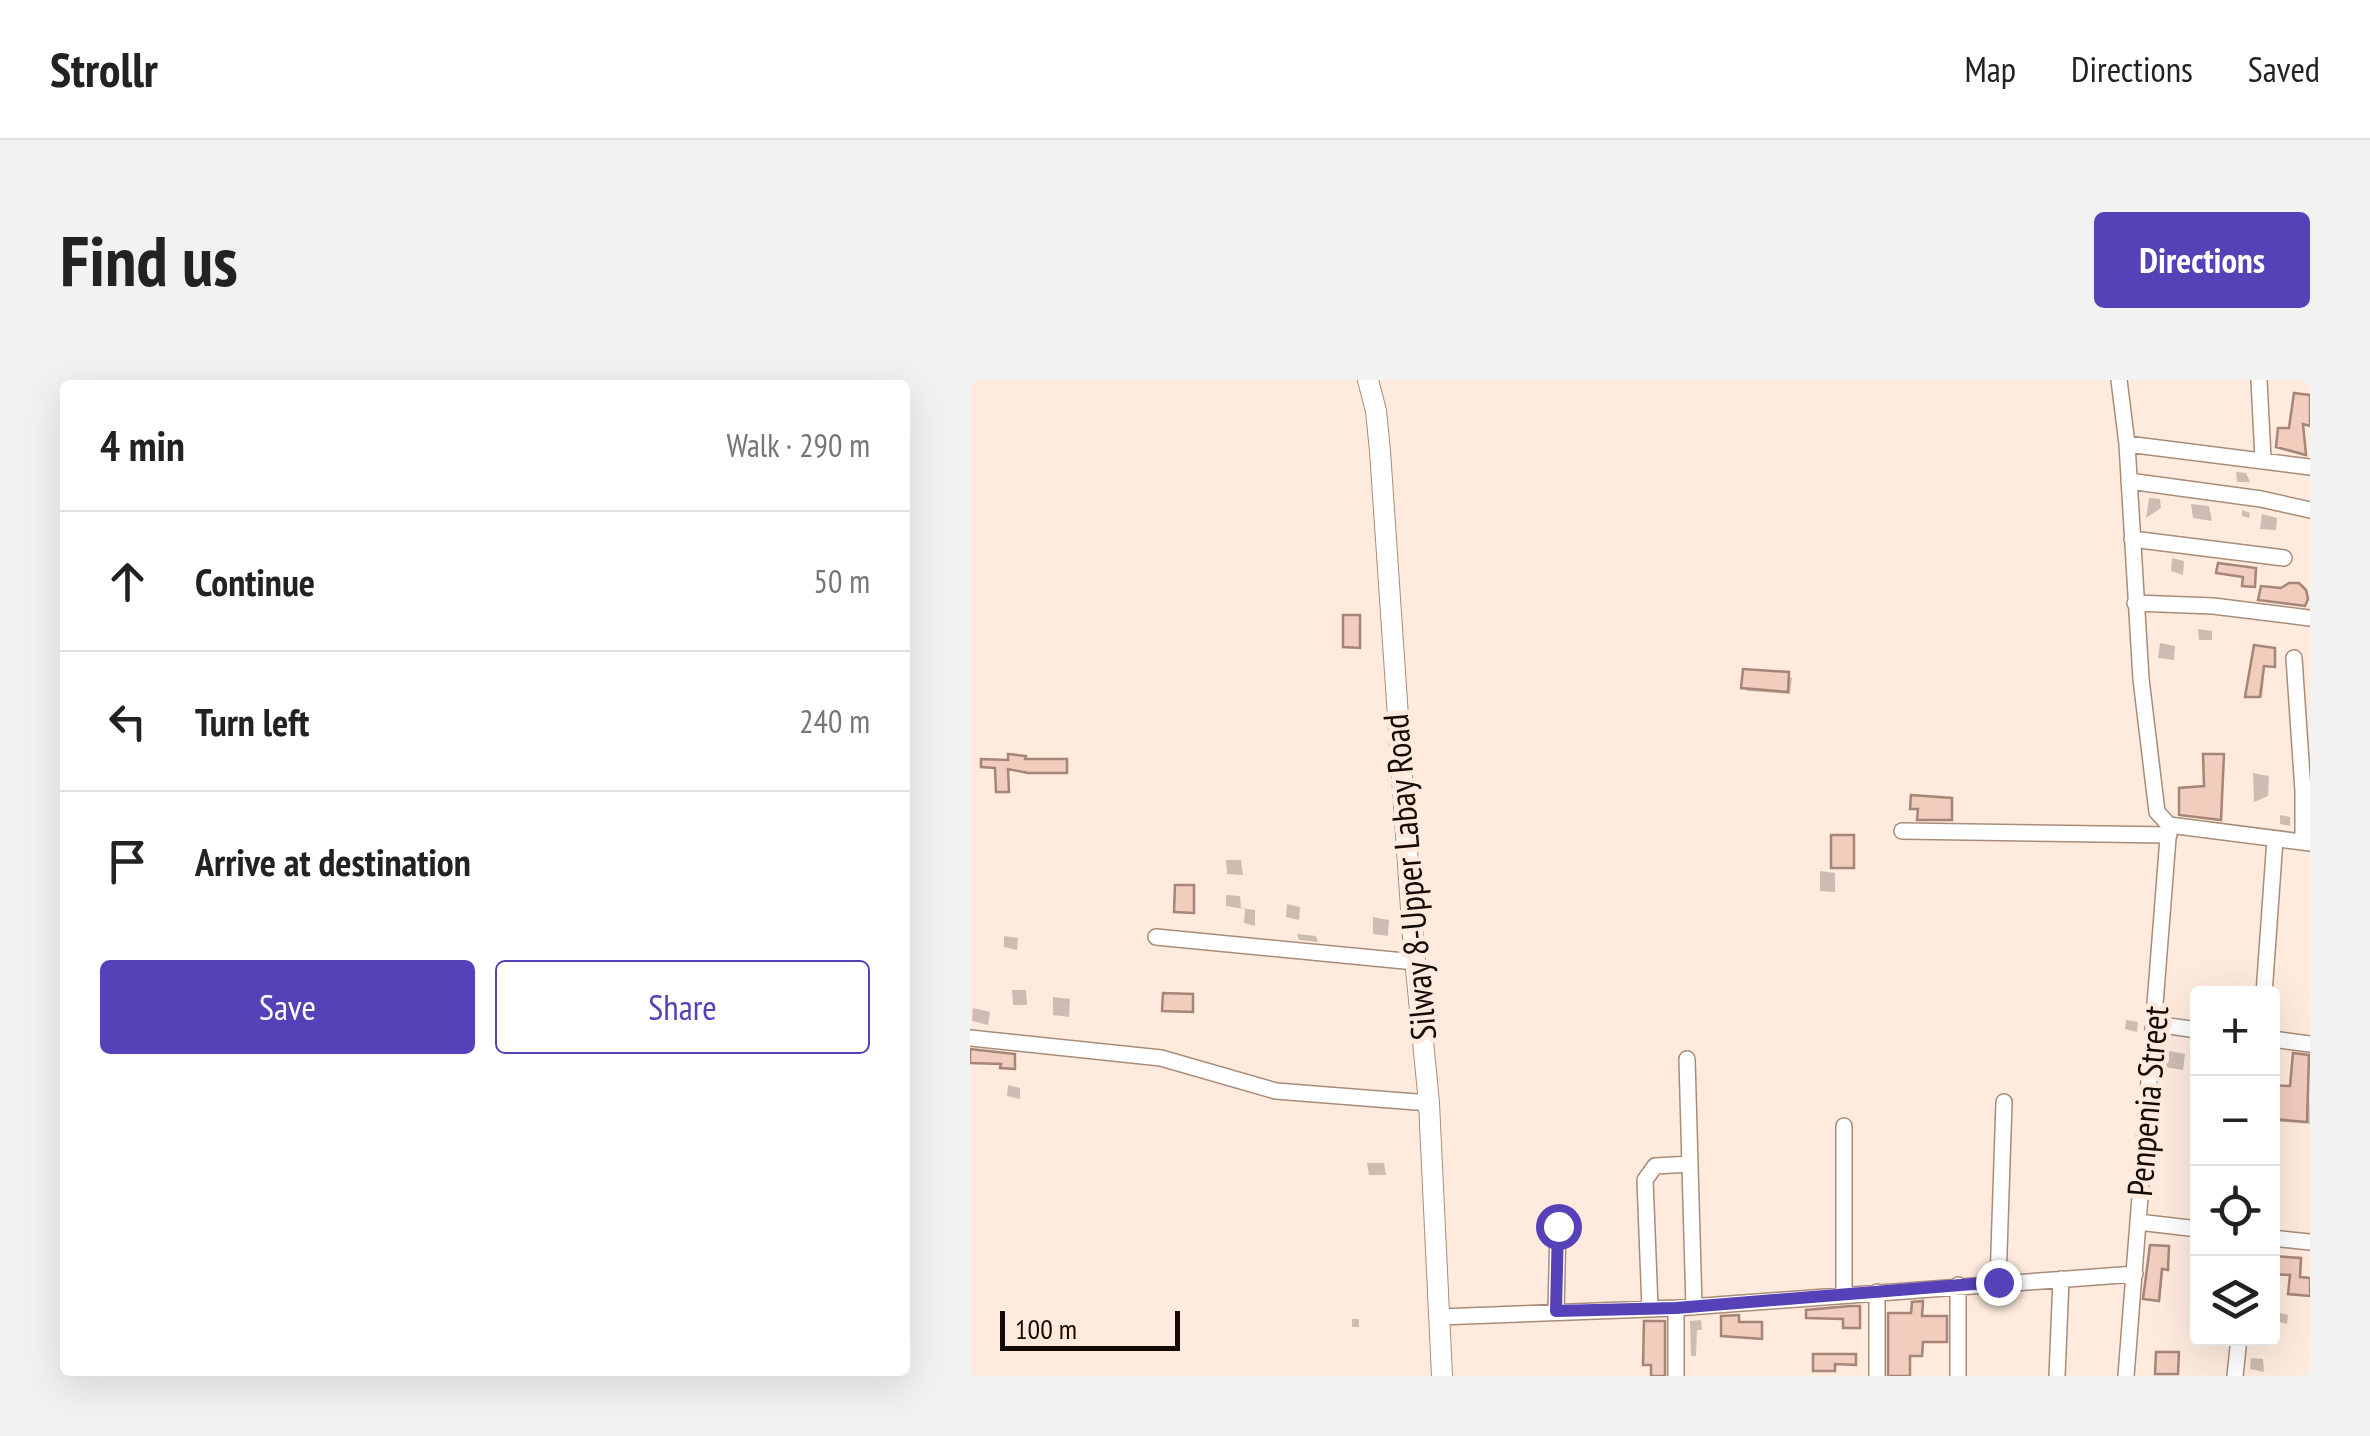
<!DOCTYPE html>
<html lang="en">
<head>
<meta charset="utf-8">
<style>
  body { margin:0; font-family:"PT Sans Narrow",sans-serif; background:#f2f2f2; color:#222 }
  .controls { position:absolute; right:30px; bottom:30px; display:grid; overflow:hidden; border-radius:10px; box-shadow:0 10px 40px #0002 }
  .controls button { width:90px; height:90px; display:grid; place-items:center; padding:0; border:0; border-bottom:2px solid #e0e0e0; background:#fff; color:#222; font:50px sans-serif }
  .scale { position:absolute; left:30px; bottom:25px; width:180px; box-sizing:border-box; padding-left:10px; border:5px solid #140a04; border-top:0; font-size:28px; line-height:35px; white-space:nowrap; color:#140a04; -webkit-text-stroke:8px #ffebde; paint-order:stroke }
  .stop { position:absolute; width:30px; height:30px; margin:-22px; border:8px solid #5641b9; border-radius:50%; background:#fff }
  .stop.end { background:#5641b9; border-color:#fff; box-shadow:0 2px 10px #0008 }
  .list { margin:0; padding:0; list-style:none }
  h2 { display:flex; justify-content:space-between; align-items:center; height:130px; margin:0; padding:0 40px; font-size:42px }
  h2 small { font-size:32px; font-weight:400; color:#767676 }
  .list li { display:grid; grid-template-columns:65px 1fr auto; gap:30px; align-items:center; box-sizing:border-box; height:140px; padding:0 40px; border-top:2px solid #e0e0e0 }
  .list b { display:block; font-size:38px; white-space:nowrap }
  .list em { font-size:32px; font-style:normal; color:#767676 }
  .actions { display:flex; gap:20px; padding:30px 40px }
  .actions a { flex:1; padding:22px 0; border:2px solid #5641b9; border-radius:10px; text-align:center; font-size:35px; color:#5641b9 }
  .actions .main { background:#5641b9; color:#fff }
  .icon { flex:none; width:55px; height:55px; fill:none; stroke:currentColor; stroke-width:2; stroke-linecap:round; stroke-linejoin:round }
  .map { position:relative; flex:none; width:1340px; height:996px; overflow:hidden; border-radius:10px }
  header { display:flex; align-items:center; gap:60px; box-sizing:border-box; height:140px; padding:0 50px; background:#fff; border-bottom:2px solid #e0e0e0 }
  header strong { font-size:48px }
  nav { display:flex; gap:55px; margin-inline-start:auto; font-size:35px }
  .intro { display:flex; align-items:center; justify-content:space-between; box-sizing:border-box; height:240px; padding:0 60px }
  h1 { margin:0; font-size:70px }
  .button { padding:25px 45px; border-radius:10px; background:#5641b9; color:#fff; font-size:35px; font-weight:700 }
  main { display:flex; gap:60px; padding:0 60px }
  aside { flex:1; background:#fff; border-radius:10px; box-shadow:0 10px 40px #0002 }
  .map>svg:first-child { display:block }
</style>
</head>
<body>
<header>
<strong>Strollr</strong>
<nav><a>Map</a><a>Directions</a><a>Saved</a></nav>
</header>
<div class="intro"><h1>Find us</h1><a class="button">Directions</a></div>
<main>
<aside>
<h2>4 min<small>Walk · 290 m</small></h2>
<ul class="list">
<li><svg class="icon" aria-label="ahead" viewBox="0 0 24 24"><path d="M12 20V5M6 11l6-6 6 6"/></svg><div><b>Continue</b></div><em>50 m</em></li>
<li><svg class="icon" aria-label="left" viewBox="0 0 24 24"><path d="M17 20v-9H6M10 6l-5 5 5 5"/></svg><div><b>Turn left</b></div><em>240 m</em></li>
<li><svg class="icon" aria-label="arrive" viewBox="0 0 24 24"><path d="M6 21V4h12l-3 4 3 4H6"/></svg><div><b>Arrive at destination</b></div></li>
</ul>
<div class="actions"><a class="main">Save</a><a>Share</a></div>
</aside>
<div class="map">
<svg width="1340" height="996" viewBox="0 0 1340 996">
  <rect width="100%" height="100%" fill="#ffebde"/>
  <path fill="#0003" d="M1266,92L1276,93L1280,102H1267Z
    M1179,118L1190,119L1191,128L1176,138Z
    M1221,124L1239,126L1242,141L1223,138Z
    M1272,130L1280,133L1279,138L1272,136Z
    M1292,134L1307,138L1306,150L1290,149Z
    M1202,178L1214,181L1213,195L1201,191Z
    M1228,249L1242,251V260H1229Z
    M1190,263L1205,266L1204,280L1188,278Z
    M1286,268L1306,272V287L1295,286L1292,318L1278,316Z
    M818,295L822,298L820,314L777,311L774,307Z
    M1253,377L1252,441L1214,436L1212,434L1237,408Z
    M1283,393L1299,396L1298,416L1284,422Z
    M1310,435L1320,437V446L1310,444Z
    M256,480H271L273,495L257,494Z
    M850,491L865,493V512L850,511Z
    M256,515L270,516L271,528L285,530V546L274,543L275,529L256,526Z
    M317,524L330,527L329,540L316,537Z
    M403,537L419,540L418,556L403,554Z
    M327,554L346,556L348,562L329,560Z
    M34,556L48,558L47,570L34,567Z
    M42,610H56L57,625H43Z
    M83,617L100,619L99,637L83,635Z
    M3,628L20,632L18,645L2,641Z
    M1156,640L1168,642L1167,652L1155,649Z
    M1195,670L1215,674L1213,690L1194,687Z
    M1338,678L1340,744L1302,741V707L1323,709Z
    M38,705L50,708V719L37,716Z
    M397,783H414L416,795H399Z
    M1198,869L1199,890H1193L1190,921L1178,920Z
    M952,924L953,938L977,940V963H953V976H941V996H921Z
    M889,928L891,949H877L876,940L839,937Z
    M1224,932H1228V947L1223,945Z
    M1306,932L1318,935L1317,944L1305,941Z
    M382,939H389V947H382Z
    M731,940L732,950H727L726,976H721L720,941Z
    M1281,978L1293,979L1294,992L1280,989Z"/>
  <path fill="#f1cdbe" stroke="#a68577" stroke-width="2.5" d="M1324,13L1340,15V46L1333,44L1336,75L1306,67L1308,48H1319Z
    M1248,183L1286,188L1285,207L1272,206L1273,197L1246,193Z
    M1319,203H1329L1336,210L1338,219L1335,226L1288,220L1291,206L1311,208Z
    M373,235H390V268L373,267Z
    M1284,265L1305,268V287L1294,286L1290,317H1275Z
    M773,289L819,292L818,312L771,308Z
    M38,374L56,376L55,379H97V393H58L38,389L39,412H26L25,388L11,387V379L38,380Z
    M1233,374H1254L1251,440L1209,435V408L1234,406Z
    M941,415L982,418V440H947L948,429H940Z
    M861,455H884V488H861Z
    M205,505H224V533L204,532Z
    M193,613L223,614V632L192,631Z
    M0,669L45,674V689L30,688L31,684L0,683Z
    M1323,673L1339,675L1337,742L1302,739V705L1320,706Z
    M1180,865L1199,866L1198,890L1192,889L1189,921L1173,919Z
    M1302,876L1331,878L1330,897L1340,898V916L1318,914L1320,895L1302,894Z
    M953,921L952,936H977V962H953L952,976H940V996H918V933H941L942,922Z
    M880,926H890V948H873V939L836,938V930Z
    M769,935V942H792V959L751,956V936Z
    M674,941H695V996H681V985H673Z
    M1186,972H1209L1208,994H1185Z
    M843,974H886V985L865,984V991H843Z"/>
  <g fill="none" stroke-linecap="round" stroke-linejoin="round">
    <g stroke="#a98c78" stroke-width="18">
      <path id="minor" d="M1149,0L1157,64L1171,299L1187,432L1199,445L1340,463
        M1289,0L1293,79
        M1157,64L1340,87
        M1159,101L1291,119L1340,130
        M1162,159L1314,178
        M1165,223L1243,226L1340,238
        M1324,278L1333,411V462
        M932,451L1199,455
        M186,557L445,582
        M1294,614L1305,459
        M1184,644L1228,650
        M0,658L191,678L306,711L459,723
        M1302,659L1340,664
        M717,679L724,927
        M874,746V915
        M1168,842L1228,849
        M1302,858L1340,862
        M1028,902L1034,722
        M680,928L675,800L685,786L720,784
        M706,928V996
        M586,931L588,846
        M469,937L706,928L1165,894
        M907,996V912
        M988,996V905
        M1087,996L1091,899
        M1156,996L1199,445
        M1265,996L1269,958"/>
    </g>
    <g stroke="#a98c78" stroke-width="22">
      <path id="major" d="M398,0L406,31L410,71L443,558L459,723L472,996"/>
    </g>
    <use href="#minor" stroke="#fff" stroke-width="15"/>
    <use href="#major" stroke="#fff" stroke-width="20"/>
  </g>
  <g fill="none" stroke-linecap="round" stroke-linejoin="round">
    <path stroke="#5641b9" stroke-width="12" d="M588,846L586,931L706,928L1028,902"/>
  </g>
  <g text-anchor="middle" stroke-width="10" stroke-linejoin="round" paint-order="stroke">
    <g font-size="35" fill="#140a04" stroke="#ffebde">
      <text transform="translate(440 497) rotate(-95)" y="12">Silway 8-Upper Labay Road</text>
      <text transform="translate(1178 721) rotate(-85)" y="12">Penpenia Street</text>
    </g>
  </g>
</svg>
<div class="controls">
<button>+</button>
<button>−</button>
<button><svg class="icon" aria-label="locate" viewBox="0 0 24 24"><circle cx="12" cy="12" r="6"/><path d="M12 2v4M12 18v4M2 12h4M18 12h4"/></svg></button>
<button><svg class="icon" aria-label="layers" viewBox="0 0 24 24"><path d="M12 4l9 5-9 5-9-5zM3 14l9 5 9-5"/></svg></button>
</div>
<div class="scale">100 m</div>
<div class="stop" style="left:588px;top:846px"></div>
<div class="stop end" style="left:1028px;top:902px"></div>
</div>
</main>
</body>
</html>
